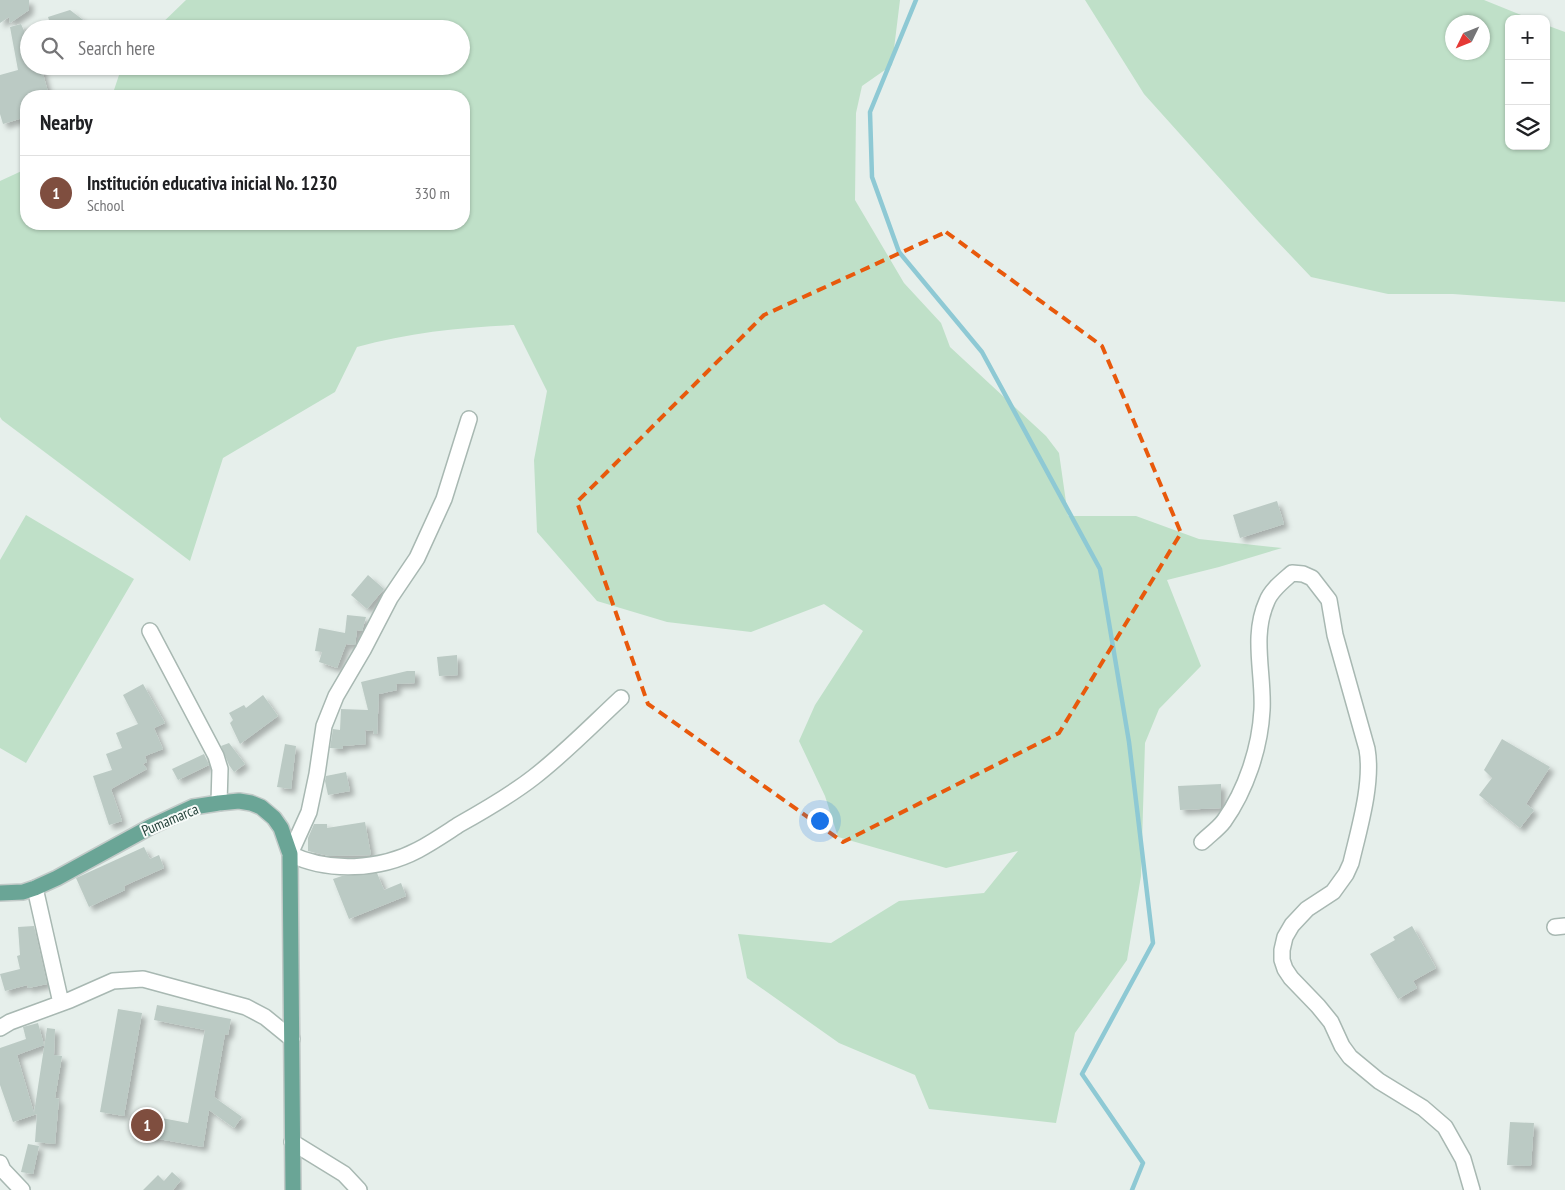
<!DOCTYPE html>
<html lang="en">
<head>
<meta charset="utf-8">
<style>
  body { margin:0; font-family:"PT Sans Narrow",sans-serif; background:#f6f6f6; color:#202124 }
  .controls { position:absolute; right:15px; top:15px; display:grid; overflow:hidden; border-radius:10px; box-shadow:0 1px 4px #0004 }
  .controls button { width:45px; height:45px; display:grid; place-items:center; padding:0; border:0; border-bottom:1px solid #e0e0e0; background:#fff; color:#202124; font:25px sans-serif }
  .compass { position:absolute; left:1445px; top:15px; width:45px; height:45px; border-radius:50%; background:#fff; box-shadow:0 1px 4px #0004; rotate:227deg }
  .you { position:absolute; left:819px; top:820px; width:18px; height:18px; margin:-12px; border:4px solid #fff; border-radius:50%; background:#1a73e8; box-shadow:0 0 0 8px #1a73e833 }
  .badge { display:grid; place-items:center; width:32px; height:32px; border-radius:50%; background:#7f4e3f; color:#fff; font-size:16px; font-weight:700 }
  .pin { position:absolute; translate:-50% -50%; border:2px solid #fff; box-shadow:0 1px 5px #0006 }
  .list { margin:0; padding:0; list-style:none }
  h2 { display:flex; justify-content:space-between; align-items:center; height:65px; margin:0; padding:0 20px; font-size:21px }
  h2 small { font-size:16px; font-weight:400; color:#757577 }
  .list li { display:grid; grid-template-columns:32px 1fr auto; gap:15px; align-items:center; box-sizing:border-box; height:75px; padding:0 20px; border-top:1px solid #e0e0e0 }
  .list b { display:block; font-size:19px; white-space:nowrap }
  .list p { margin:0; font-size:16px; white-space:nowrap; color:#757577 }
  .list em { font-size:16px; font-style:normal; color:#757577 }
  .icon { flex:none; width:28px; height:28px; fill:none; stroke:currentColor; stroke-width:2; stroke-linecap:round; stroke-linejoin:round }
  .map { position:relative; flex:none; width:1565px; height:1190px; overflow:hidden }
  .search { position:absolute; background:#fff; box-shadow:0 1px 4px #0004; left:20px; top:20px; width:450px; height:55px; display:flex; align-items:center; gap:12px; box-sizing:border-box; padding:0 18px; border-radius:28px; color:#757577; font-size:19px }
  .panel { position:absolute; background:#fff; box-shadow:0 1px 4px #0004; left:20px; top:90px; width:450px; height:140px; border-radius:20px }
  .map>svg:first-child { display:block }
</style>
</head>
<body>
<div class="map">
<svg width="1565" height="1190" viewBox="0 0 1565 1190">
  <defs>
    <filter id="shadow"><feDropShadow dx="4.5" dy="4.5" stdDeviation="2.5" flood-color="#0004"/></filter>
  </defs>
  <rect width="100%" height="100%" fill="#e6efeb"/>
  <path fill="#bfe0c8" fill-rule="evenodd" d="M186,0H900L892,65L862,86L856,113L855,200L904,283L941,323L950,347L1046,436L1059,453L1068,516H1136L1199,539L1282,548L1219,567L1167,580L1201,666L1159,709L1145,743L1141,876L1127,960L1075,1033L1056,1123L929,1109L915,1075L839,1043L747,978L738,934L831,943L899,901L984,893L1018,851L946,868L838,837L825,796L799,741L815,705L863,631L824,604L751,632L667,622L597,601L537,532L534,460L547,391L514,325C462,327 407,333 357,347L335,392L223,458L190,561L2,420L0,417V181L26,169V224H464V96H112L122,66H461V29H156Z
    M1085,0H1484L1531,19H1509V146H1546V25L1565,32V302L1453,294H1388L1311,277L1259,222L1144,94ZM1452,22H1482V52H1452Z
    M26,515L134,579L26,763L0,748V560Z"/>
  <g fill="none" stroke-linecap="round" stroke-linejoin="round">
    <path stroke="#8ec9d4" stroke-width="4.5" d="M916,0L870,112L872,177L899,252L982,352L1100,569L1129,742L1153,943L1082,1074L1143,1163L1132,1190"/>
  </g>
  <path fill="#bbcac4" filter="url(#shadow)" d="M0,0H29V10L10,23L9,17L0,23Z
    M70,10L95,29H52L48,17Z
    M21,24L29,42V66H41L49,96H26V117L3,124L0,114V75L18,70L10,27Z
    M1277,501L1284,524L1240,538L1233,515Z
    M368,575L384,589L367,609L351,595Z
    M347,615L366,617L362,631L357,630L355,645L346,644L337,668L319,662L322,652L315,651L319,628L345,633Z
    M457,655L458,675L439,676L437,657Z
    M407,671H415V683L396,684L397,690L379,694L377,734H374L372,728V731L365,730L366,744L343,746L342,749L330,748L333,729L340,730L341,709L368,710L361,682Z
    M143,684L165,723L154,728L163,749L145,756L147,762L143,764L147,769L111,789L122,821L109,825L93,776L112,770L106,754L122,748L116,733L138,724L123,695Z
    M263,695L278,716L240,744L230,723L233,720L229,713L244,705L246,708Z
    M1502,739L1550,767L1526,804L1534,810L1520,828L1479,795L1492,778L1484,770Z
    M229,743L245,764L234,772L229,765L221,746Z
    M285,744L296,746L291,789L277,787Z
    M204,754L209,765L178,780L172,769Z
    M346,772L350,791L328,795L325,781L326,776Z
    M1221,784V808L1180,810L1178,786Z
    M365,822L371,855L329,856L308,851V838L314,824H327V828Z
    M144,847L150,859L159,855L164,868L124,886L125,890L89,907L76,878Z
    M377,873L384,890L401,883L406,896L349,919L333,879L342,876Z
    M34,926L47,984L28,988L27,985L5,991L0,974L20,969L17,956L20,955L18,927Z
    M1412,926L1436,968L1413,981L1417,988L1398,999L1370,954L1395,940L1393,937Z
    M157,1005L231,1019L228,1035L225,1034L214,1097L242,1117L234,1128L209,1110L203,1147L131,1134L135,1113L188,1123L205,1030L154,1020Z
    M118,1009L142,1013L124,1116L100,1112Z
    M38,1023L44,1045L17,1055L34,1113L47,1028L55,1029L54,1055L62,1056L55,1098L59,1099L55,1144L35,1142L37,1114L13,1122L0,1085V1048L26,1039L23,1027Z
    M1510,1122L1534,1123L1531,1166L1507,1165Z
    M28,1144L39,1146L33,1174L21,1172Z
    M172,1172L181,1180L173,1190H143L158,1175L164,1181Z"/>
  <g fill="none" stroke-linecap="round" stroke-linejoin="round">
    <g stroke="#a8b8b2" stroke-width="18">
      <path id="minor" d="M469,419L444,499L417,558L390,598L363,650L336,696L324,726L317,774L309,812L290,854C329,873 380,870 418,850C433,842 446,833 460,824C485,810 511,795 534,777C565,753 592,725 621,698
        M150,631L216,756L220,769L219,803
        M1202,842C1209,835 1218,829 1224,821C1246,790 1260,748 1262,710C1264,674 1251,636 1267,601C1271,590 1283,581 1292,573L1303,574L1312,578L1329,600L1335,635L1367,749C1373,783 1359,829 1351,863L1346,874L1333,892L1307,909L1292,925L1285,937L1282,950V960L1285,969L1291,978L1318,1006L1331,1022L1342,1046L1350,1057L1379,1081L1423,1108L1445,1127L1463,1159L1472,1190
        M35,888L61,1003
        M1555,927L1565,926
        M0,1028L10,1022L70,1000L113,981L143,979L246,1007L265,1017L292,1039
        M292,1142L344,1174L359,1190
        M0,1163L3,1170L22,1190"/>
    </g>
    <g stroke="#c2cac8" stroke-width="18">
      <path id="major" d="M0,893L23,892L35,888L57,878L150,827L193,807L219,803L239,801L251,803L261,807L274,818L281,828L290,854L293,1190"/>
    </g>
    <use href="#minor" stroke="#fff" stroke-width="15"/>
    <use href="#major" stroke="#6aa596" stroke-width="15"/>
  </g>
  <path fill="none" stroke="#e8590c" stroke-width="4" stroke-dasharray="10 6" stroke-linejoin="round" d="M946,232L1102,346L1181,533L1059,733L843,842L648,704L577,502L764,315Z"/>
  <g text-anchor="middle" stroke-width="4" stroke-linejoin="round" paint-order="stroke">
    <g font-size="15" fill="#24423a" stroke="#f7fbf9">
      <text transform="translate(170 820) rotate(-23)" y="5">Pumamarca</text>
    </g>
  </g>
</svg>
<div class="controls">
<button>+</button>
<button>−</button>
<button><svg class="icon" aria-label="layers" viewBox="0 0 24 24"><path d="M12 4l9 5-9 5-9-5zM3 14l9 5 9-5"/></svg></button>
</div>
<svg class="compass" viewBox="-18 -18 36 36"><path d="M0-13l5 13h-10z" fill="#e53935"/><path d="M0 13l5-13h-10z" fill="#757577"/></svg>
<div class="you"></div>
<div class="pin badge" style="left:147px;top:1125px">1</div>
<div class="search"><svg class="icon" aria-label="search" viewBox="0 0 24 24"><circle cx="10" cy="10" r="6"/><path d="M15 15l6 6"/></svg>Search here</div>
<section class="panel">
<h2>Nearby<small></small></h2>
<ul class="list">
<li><span class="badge">1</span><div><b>Institución educativa inicial No. 1230</b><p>School</p></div><em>330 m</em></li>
</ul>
</section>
</div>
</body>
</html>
